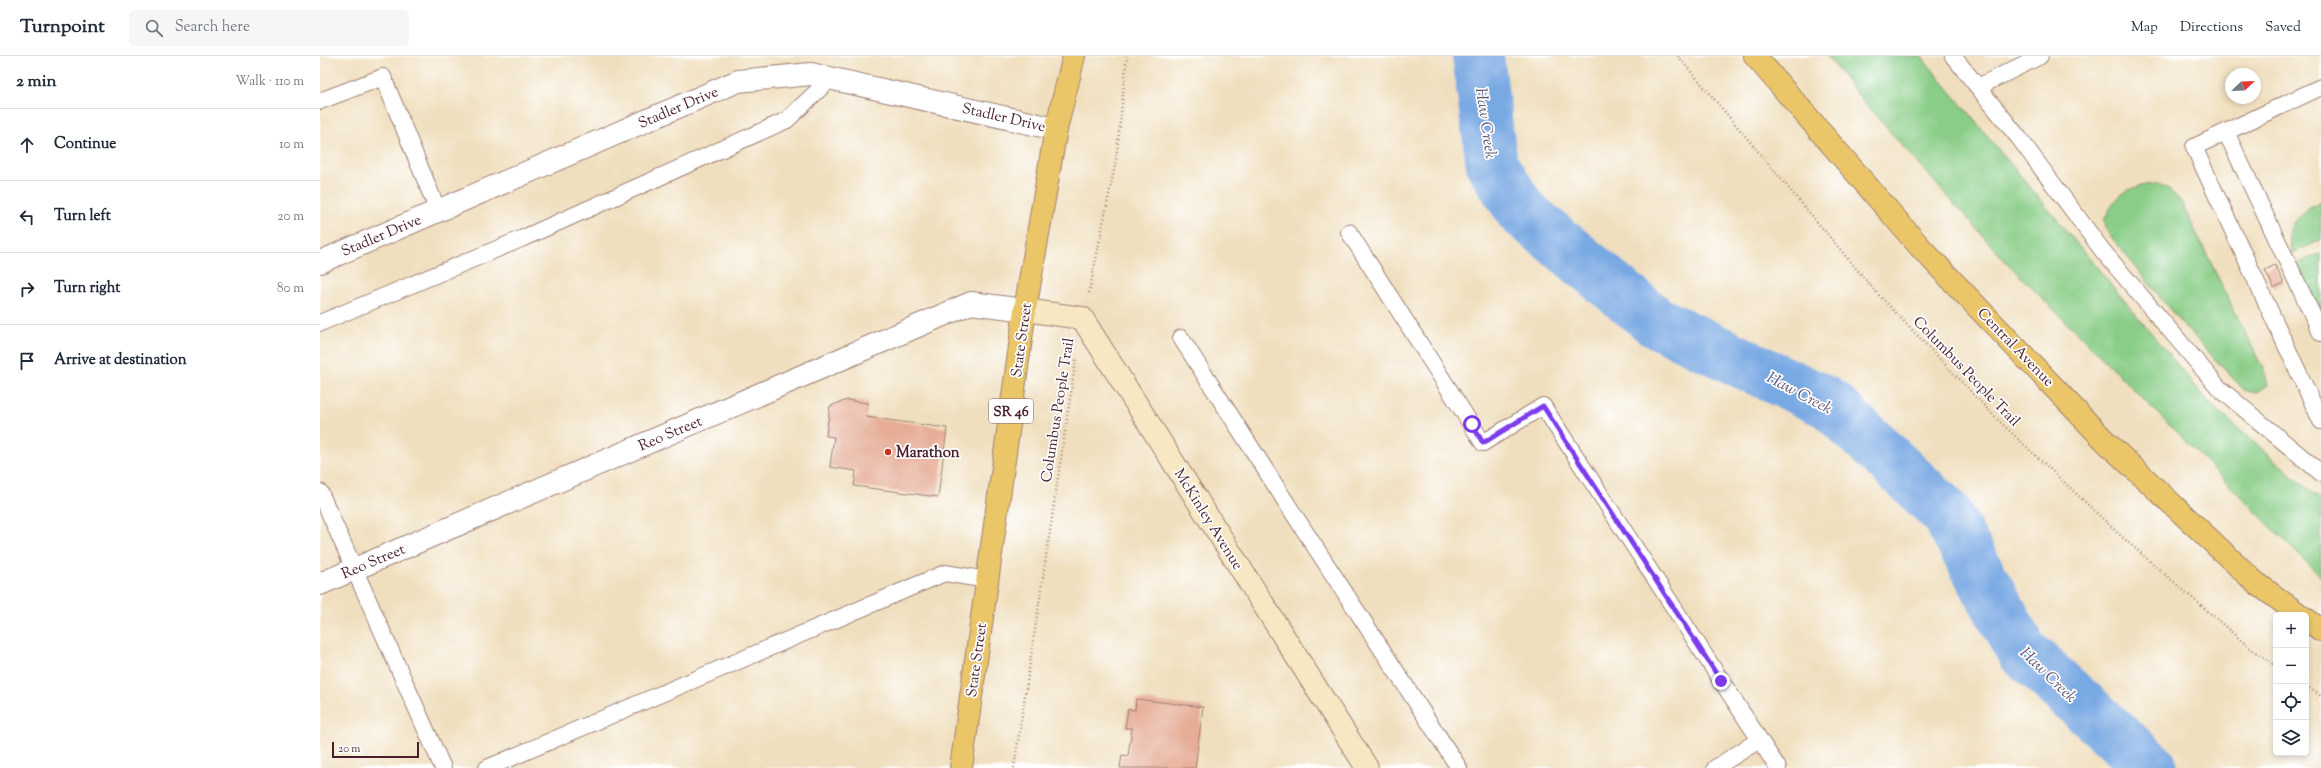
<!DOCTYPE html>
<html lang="en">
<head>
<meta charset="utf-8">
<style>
  body { margin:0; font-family:"Sorts Mill Goudy",serif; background:#f6f6f7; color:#1f2937 }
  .controls { position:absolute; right:12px; bottom:12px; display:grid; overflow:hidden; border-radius:6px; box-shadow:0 2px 6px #0003 }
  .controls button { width:36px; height:36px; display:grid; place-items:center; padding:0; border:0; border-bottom:1px solid #e0e1e3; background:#fff; color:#1f2937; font:20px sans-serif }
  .compass { position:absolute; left:1905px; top:12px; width:36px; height:36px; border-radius:50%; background:#fff; box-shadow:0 2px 6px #0003; rotate:67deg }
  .scale { position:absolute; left:12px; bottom:10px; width:87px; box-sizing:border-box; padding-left:4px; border:2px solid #4a1f2b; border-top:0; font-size:11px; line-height:14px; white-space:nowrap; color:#4a1f2b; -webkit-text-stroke:3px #fff; paint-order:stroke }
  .stop { position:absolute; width:12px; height:12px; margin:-9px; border:3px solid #7c3aed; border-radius:50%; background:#fff }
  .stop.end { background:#7c3aed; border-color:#fff; box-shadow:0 1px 4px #0008 }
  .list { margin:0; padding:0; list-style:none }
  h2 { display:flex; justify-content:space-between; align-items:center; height:52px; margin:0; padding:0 16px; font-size:17px }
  h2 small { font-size:13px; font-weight:400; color:#747a83 }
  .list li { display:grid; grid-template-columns:26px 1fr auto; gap:12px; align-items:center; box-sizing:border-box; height:72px; padding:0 16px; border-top:1px solid #e0e1e3 }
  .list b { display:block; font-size:15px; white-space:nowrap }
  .list em { font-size:13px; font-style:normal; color:#747a83 }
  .icon { flex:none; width:22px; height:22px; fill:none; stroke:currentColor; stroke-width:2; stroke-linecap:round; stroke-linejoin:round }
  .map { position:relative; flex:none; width:2001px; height:712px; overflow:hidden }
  header { display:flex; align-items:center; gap:24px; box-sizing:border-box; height:56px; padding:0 20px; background:#fff; border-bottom:1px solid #e0e1e3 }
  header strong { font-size:19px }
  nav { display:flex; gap:22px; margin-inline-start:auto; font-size:14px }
  .search { width:280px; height:36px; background:#f6f6f7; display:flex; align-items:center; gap:10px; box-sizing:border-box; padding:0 14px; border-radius:6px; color:#747a83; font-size:15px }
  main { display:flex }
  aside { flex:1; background:#fff }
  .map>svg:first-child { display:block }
</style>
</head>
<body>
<header>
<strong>Turnpoint</strong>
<div class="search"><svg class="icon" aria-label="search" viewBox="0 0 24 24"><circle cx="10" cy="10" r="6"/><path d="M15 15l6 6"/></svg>Search here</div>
<nav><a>Map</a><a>Directions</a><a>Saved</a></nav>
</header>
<main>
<aside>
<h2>2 min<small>Walk · 110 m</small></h2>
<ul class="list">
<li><svg class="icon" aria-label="ahead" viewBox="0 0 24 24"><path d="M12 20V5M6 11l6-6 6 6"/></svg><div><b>Continue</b></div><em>10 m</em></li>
<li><svg class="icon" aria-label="left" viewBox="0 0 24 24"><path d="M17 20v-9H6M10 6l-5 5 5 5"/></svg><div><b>Turn left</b></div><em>20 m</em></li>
<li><svg class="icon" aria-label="right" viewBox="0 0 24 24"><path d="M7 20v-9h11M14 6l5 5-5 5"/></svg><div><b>Turn right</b></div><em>80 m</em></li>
<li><svg class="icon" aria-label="arrive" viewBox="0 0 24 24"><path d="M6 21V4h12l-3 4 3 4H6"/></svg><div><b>Arrive at destination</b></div></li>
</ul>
</aside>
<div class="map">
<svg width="2001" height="712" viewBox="0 0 2001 712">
  <rect width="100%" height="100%" fill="#fff"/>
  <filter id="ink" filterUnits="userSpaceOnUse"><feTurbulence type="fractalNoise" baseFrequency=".025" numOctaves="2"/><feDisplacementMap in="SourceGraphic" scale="8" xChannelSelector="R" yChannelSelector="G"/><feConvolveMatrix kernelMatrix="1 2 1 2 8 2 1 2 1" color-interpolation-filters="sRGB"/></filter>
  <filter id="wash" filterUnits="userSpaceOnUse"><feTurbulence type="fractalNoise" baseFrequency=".012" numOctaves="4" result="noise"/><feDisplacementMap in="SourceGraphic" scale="16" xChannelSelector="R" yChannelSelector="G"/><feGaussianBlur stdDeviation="0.9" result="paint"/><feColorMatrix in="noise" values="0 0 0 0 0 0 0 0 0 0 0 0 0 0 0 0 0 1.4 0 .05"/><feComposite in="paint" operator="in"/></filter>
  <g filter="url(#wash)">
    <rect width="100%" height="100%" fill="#f0dfbe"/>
    <path fill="#89cd87" stroke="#6a7659" d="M1507,0H1601L1892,350L2001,444V521L1686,206L1547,50Z
      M1838,128L1849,134L1860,144L1945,317L1948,329L1936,337L1924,334L1861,267L1788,177L1784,164C1797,137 1809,129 1838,128Z
      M2001,146V184L1973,197C1961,171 1979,157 2001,146Z
      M2001,197V258L1977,208Z"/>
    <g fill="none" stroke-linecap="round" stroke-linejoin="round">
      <path stroke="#79a9e3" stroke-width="52" d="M1158,0L1172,109L1202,156L1336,266L1510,348L1626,457L1702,595L1832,712"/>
    </g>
    <g id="blocks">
      <path fill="#e6ac95" d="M1955,209L1964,227L1954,232L1945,214Z
        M527,344L548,347L546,361L627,372L618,441L534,430L536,415L510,411L514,381L506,380L510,350Z
        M816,643L883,651L875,712H800L802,699L808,700L812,672H805L808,653L815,654Z"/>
    </g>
  </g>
  <g filter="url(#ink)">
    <use href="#blocks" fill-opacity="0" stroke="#9d7f74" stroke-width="1"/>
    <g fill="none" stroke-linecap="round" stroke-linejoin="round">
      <g stroke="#9d7f74" stroke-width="18">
        <path id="lane" d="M1633,0L1699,82L1782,194L1899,332L2001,417
          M1658,31L1720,0
          M2001,31L1874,91L2001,365
          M0,45L63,21L118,155
          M1906,76L2001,277
          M1029,176L1163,387L1223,350L1458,712
          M0,267L201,183L467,64L510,23
          M861,282L973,457L1139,712
          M0,436L123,712
          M167,712L625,517L667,524
          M1395,712L1439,684"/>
      </g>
      <g stroke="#9d7f74" stroke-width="24">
        <path id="street" d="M0,206L418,25L491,18L736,73
          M0,528L651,247L705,254"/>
      </g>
      <g stroke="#9d7f74" stroke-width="24">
        <path id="secondary" d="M705,254L762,262L1047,712"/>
      </g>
      <g stroke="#9d7f74" stroke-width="24">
        <path id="primary" d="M1435,0L1600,191L1787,387L1935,526L1980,559
          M1986,563L2001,574"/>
      </g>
      <g stroke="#9d7f74" stroke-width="24">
        <path id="highway" d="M641,712L705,254L736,73L754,0"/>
      </g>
      <path stroke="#9d7f74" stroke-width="2.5" stroke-dasharray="1 3" stroke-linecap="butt" d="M1358,0L1555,235L1677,363L1801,480L1931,593L1956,610
        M769,237L796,104L807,0
        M1986,630L2001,640
        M694,712L756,303"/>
      <use href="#lane" stroke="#fff" stroke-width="16"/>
      <use href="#street" stroke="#fff" stroke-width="22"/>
      <use href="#secondary" stroke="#f7e8c3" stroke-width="22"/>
      <use href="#primary" stroke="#ebc669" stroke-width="22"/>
      <use href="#highway" stroke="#ebc669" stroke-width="22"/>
    </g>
  </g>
  <g fill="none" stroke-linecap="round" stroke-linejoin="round" filter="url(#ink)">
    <path stroke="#7c3aed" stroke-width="5" d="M1152,368L1163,387L1223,350L1401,625"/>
  </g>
  <circle fill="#c8321e" stroke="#fff" stroke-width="1.5" cx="568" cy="396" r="4"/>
  <g text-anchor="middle" stroke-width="3.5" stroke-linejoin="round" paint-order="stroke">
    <rect fill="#fff" stroke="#80626b" stroke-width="1" x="669" y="343" width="44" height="24" rx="3"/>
    <g font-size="14" font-weight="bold" fill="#4a1f2b">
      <text x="691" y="360">SR 46</text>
    </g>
    <g font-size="15" fill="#4a1f2b" stroke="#fff">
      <text transform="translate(358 51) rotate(-23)" y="5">Stadler Drive</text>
      <text transform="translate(684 61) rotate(13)" y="5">Stadler Drive</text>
      <text transform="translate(61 179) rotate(-23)" y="5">Stadler Drive</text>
      <text transform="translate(701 284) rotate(-82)" y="5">State Street</text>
      <text transform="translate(1696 291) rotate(46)" y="5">Central Avenue</text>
      <text transform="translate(1647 315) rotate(46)" y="5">Columbus People Trail</text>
      <text transform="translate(737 354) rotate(-81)" y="5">Columbus People Trail</text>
      <text transform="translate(350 377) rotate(-23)" y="5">Reo Street</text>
      <text transform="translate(889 463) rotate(58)" y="5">McKinley Avenue</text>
      <text transform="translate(53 505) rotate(-23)" y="5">Reo Street</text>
      <text transform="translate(656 604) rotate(-82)" y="5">State Street</text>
    </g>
    <g font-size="15" font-weight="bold" fill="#4a1f2b" stroke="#fff" text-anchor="start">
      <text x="576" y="401">Marathon</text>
    </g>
    <g font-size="16" font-style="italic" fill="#5d5675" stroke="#fff">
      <text transform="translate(1167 67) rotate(82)" y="6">Haw Creek</text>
      <text transform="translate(1480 336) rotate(28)" y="6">Haw Creek</text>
      <text transform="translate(1729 618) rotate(44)" y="6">Haw Creek</text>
    </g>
  </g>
</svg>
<div class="controls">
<button>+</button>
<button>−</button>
<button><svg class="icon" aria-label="locate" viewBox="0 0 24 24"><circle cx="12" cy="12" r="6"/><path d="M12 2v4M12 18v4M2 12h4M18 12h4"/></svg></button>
<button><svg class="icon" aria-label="layers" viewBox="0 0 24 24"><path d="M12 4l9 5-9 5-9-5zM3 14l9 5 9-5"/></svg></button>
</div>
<svg class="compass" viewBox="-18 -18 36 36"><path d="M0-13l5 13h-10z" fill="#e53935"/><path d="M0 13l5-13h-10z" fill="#747a83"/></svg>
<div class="scale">20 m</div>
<div class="stop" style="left:1152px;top:368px"></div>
<div class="stop end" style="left:1401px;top:625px"></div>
</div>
</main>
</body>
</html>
